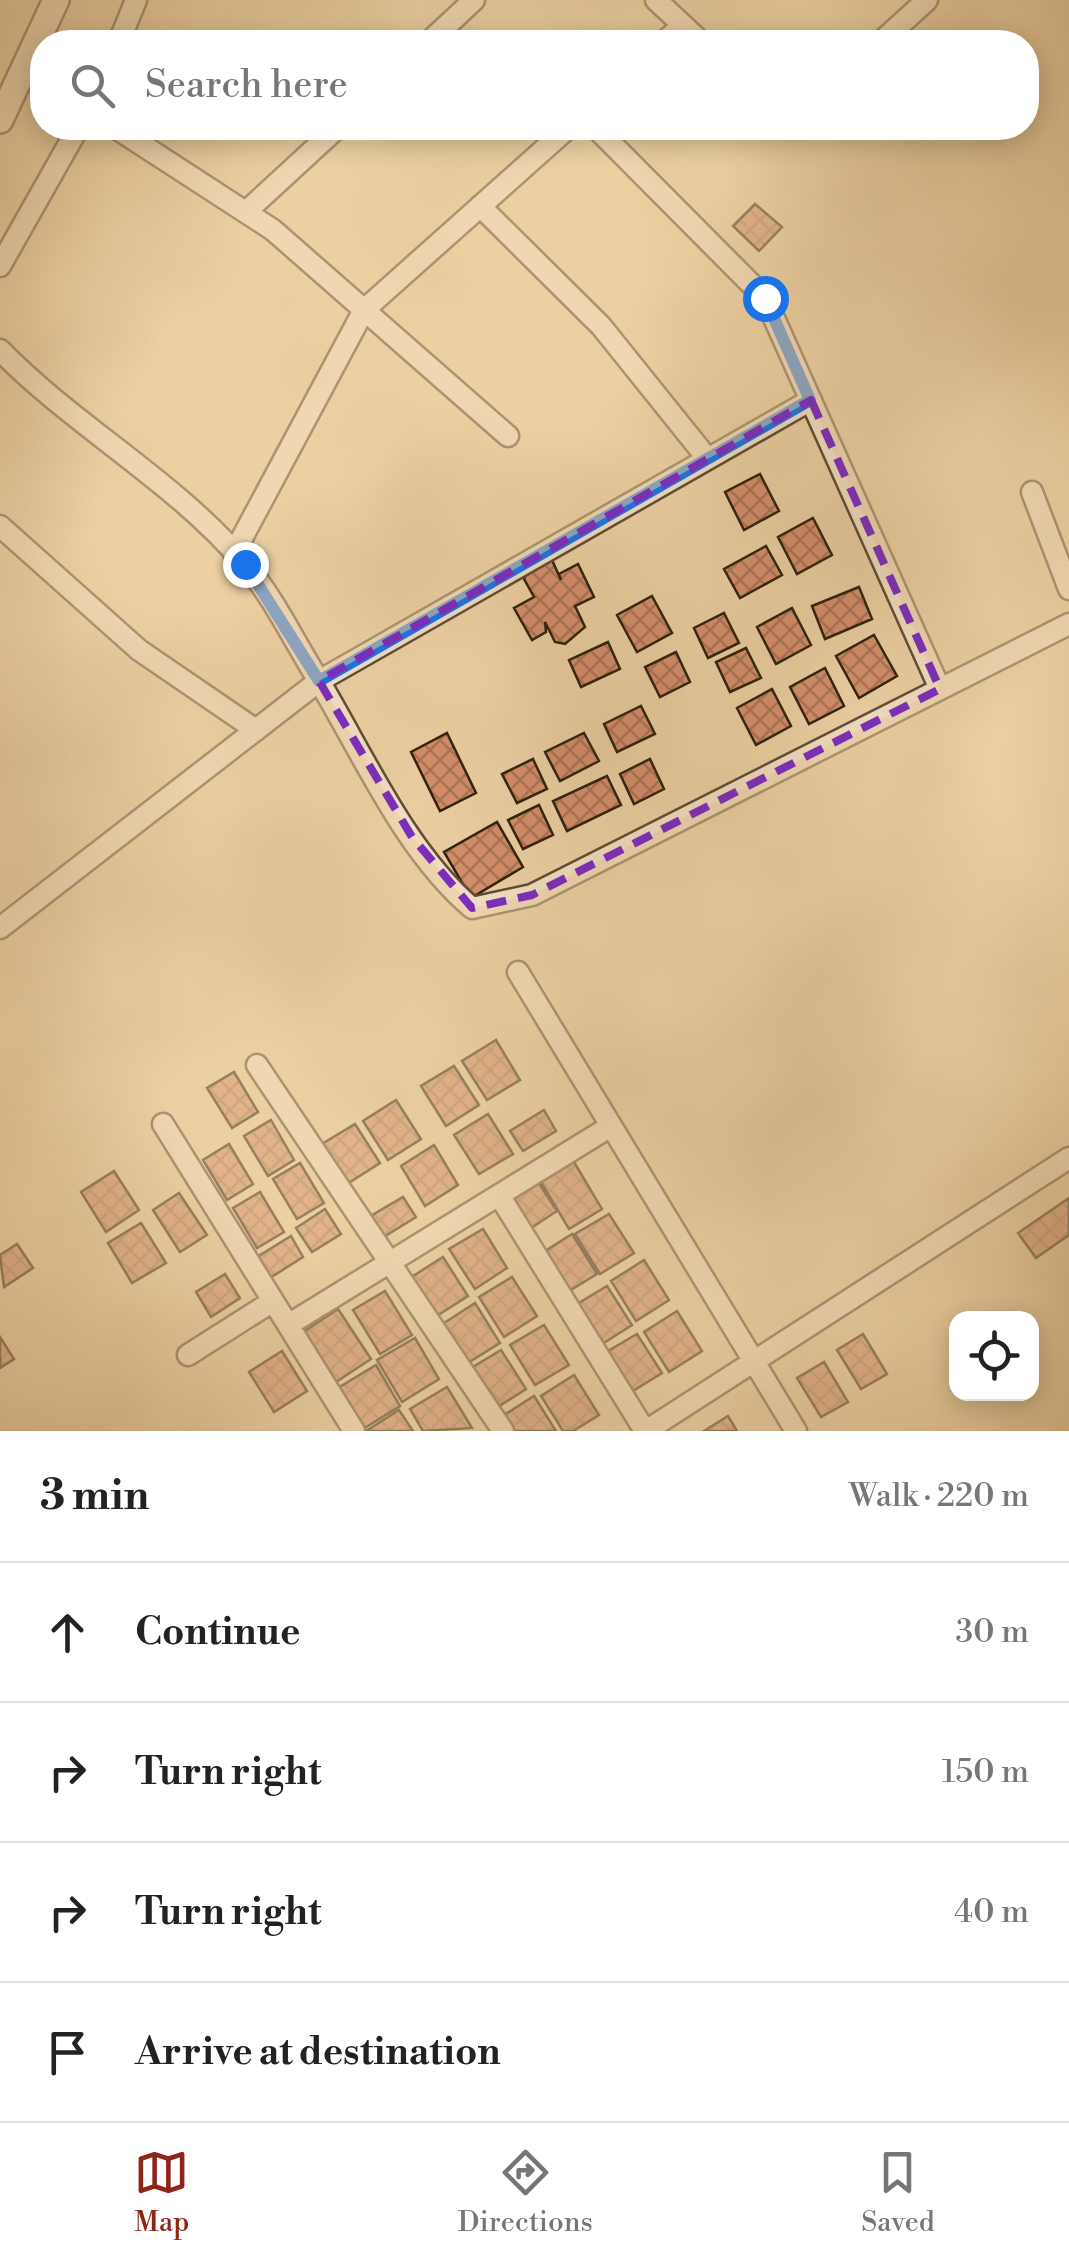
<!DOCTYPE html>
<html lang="en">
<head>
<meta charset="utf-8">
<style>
  body { margin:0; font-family:"Libre Bodoni",serif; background:#f2f2f2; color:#222 }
  .controls { position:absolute; right:30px; bottom:30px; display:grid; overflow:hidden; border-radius:20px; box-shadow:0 5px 25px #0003 }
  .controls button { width:90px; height:90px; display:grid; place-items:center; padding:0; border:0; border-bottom:2px solid #e0e0e0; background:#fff; color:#222; font:50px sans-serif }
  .stop { position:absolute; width:30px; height:30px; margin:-22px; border:8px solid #1a73e8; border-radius:50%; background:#fff }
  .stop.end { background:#1a73e8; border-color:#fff; box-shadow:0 2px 10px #0008 }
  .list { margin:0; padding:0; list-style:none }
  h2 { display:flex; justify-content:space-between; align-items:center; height:130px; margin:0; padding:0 40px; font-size:42px }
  h2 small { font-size:32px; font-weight:400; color:#767676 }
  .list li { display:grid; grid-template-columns:65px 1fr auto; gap:30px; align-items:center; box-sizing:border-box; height:140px; padding:0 40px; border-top:2px solid #e0e0e0 }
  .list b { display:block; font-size:38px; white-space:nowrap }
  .list em { font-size:32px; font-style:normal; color:#767676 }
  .icon { flex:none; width:55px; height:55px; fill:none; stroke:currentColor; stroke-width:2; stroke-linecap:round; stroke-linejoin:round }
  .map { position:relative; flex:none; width:1069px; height:1431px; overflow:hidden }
  .search { position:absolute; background:#fff; box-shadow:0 5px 25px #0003; left:30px; right:30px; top:30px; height:110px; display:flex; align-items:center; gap:25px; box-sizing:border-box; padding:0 35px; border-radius:40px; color:#767676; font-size:38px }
  .sheet { height:690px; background:#fff }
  nav { display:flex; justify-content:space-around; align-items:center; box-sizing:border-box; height:140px; border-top:2px solid #e0e0e0; background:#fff; font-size:28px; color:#767676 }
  nav a { display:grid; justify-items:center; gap:5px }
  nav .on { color:#8f2418 }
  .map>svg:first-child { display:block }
</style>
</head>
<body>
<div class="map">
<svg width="1069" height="1431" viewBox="0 0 1069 1431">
  <defs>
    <pattern id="building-cross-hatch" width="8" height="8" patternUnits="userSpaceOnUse" patternTransform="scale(2.5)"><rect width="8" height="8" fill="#d48e6b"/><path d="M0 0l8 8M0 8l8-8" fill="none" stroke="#ac7456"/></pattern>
  </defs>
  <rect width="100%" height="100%" fill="#ecd0a3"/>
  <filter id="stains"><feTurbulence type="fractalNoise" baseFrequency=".002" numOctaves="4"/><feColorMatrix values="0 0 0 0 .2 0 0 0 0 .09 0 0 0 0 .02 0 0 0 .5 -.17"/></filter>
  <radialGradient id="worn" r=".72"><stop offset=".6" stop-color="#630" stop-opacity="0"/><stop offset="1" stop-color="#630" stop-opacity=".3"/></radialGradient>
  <path fill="url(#building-cross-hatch)" stroke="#2e200f" stroke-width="2.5" d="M755,204L782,227L759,251L733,226Z
    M760,474L779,511L744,530L725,492Z
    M813,518L832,555L797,574L778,537Z
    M766,546L782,575L740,598L724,569Z
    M552,560L561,580L559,574L578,564L594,597L575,606L585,627L565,644L555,642L545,622L546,632L532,640L514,608L534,597L524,579L528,571Z
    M859,587L872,619L825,639L812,606Z
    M652,596L672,633L637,652L617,615Z
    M792,608L811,645L776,664L757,627Z
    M724,613L739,643L708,658L694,628Z
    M874,635L897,676L859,698L836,656Z
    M608,642L620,669L581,687L569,660Z
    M746,648L761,678L730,692L716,662Z
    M676,652L690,682L660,697L645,667Z
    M825,668L844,706L809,724L790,687Z
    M772,689L791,726L756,745L737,708Z
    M641,706L655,734L617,752L604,724Z
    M447,733L476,793L440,811L411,752Z
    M584,733L599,761L560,781L545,752Z
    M533,759L547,789L517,803L502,774Z
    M650,759L664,789L634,804L620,774Z
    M607,776L621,805L567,831L553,801Z
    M539,805L553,835L523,849L508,820Z
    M497,822L523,867L471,898L444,852Z
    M496,1040L520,1080L487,1100L462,1061Z
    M454,1066L479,1105L446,1126L421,1086Z
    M234,1072L258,1112L232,1128L207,1088Z
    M396,1100L421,1139L388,1160L363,1121Z
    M544,1110L556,1131L523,1151L510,1131Z
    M488,1114L513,1154L479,1174L454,1135Z
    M271,1120L294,1160L268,1176L244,1136Z
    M355,1124L380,1163L347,1184L322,1144Z
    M229,1144L253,1184L227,1200L203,1160Z
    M434,1145L458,1185L425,1206L401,1166Z
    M574,1162L602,1209L569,1229L541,1182Z
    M300,1163L324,1203L297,1219L273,1179Z
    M114,1171L139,1210L106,1232L81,1192Z
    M538,1182L557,1211L525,1232L506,1203Z
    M260,1192L284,1232L257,1248L233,1208Z
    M179,1193L207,1235L180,1252L153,1210Z
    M403,1197L416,1217L382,1238L369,1217Z
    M1069,1198V1235L1036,1258L1018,1233Z
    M325,1209L341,1234L312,1252L296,1228Z
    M609,1214L634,1253L600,1274L575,1234Z
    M141,1223L166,1263L132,1283L108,1243Z
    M483,1229L507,1268L475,1289L449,1249Z
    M572,1234L597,1274L564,1294L539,1255Z
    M291,1236L303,1257L270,1278L257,1257Z
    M17,1244L33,1268L4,1287L0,1255Z
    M443,1257L468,1296L435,1317L410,1278Z
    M644,1260L669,1300L636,1321L611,1281Z
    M225,1274L240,1298L211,1317L196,1292Z
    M512,1277L537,1316L504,1337L479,1297Z
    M607,1286L632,1325L599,1346L574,1306Z
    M385,1291L412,1335L380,1354L353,1310Z
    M475,1303L500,1343L466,1364L441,1325Z
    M338,1309L371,1359L333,1384L300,1334Z
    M677,1311L702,1351L669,1372L644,1332Z
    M544,1325L569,1365L535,1385L510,1345Z
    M637,1334L662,1373L628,1394L603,1354Z
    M863,1334L887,1374L861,1389L837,1350Z
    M0,1337L14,1359L0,1368Z
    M415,1338L439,1379L402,1402L377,1360Z
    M501,1350L526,1389L493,1410L468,1370Z
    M282,1351L307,1391L274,1412L249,1372Z
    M824,1362L848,1402L821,1417L797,1378Z
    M376,1365L400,1406L363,1429L338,1388Z
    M574,1375L599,1415L573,1431H563L541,1396Z
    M447,1387L472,1428L423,1431L410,1409Z
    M534,1396L556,1431H510L501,1417Z
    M399,1410L413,1431H366Z
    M728,1416L737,1431H704Z"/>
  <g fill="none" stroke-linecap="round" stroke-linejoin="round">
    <g stroke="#5e4c34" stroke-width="25">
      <path id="minor" d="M656,0L701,42
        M119,42L136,0
        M429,42L474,0
        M664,42L683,25
        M881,42L927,0
        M116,128L273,230L508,436
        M596,128L765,298L940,689
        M480,206L601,326L707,458
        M248,210L337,128
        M0,266L78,128
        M0,350C75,427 175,481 245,564C274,598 295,643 319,681L0,928
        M811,400L319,681C364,756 405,851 472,908L532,895L1069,624
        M1032,492L1069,589
        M0,526L139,650L256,730
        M234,553L364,310L568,128
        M518,972L796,1431
        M257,1065L503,1431
        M163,1124L354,1431
        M499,1195L645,1431
        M288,1325L611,1126
        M188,1355L273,1301
        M646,1431L1069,1158"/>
    </g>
    <g stroke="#5e4c34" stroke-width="30">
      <path id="tertiary" d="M0,120L56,0"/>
    </g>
    <use href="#minor" stroke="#f3e0c3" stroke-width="20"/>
    <use href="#tertiary" stroke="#f3e0c3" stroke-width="25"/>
  </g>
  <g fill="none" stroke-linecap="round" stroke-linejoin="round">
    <path stroke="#1a73e8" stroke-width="12" d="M245,564L319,681L810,400L765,298"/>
  </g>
  <path d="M0 0H1069V1431H0ZM811,400L940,689L532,895L472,908L412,837L319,681Z" fill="#ecd0a3" fill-opacity=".55" fill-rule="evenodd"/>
  <path fill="none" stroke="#7b2cbf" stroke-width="8" stroke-dasharray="20 12" stroke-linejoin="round" d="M811,400L940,689L532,895L472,908L412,837L319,681Z"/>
  <rect width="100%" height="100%" filter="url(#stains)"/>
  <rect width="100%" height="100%" fill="url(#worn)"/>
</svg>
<div class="controls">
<button><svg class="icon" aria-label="locate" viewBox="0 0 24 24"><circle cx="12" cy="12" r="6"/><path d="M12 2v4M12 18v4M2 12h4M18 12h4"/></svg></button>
</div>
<div class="stop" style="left:765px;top:298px"></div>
<div class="stop end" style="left:245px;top:564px"></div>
<div class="search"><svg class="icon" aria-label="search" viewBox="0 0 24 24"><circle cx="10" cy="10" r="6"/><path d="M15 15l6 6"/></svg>Search here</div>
</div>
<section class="sheet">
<h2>3 min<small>Walk · 220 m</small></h2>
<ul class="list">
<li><svg class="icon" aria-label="ahead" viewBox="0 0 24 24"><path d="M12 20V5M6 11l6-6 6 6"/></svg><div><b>Continue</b></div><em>30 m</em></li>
<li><svg class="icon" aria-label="right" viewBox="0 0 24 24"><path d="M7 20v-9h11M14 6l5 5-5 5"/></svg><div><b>Turn right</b></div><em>150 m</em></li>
<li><svg class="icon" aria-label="right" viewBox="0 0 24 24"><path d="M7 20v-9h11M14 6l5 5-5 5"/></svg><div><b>Turn right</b></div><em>40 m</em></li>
<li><svg class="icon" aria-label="arrive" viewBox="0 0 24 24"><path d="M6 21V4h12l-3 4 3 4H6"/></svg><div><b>Arrive at destination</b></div></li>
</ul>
</section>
<nav>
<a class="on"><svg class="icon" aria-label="map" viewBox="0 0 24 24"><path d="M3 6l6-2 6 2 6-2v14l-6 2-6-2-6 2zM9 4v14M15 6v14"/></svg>Map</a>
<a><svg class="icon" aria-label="directions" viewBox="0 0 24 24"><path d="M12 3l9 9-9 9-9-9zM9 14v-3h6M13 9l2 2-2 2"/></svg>Directions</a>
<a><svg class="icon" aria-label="saved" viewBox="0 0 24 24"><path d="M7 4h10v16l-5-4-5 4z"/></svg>Saved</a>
</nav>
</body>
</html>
